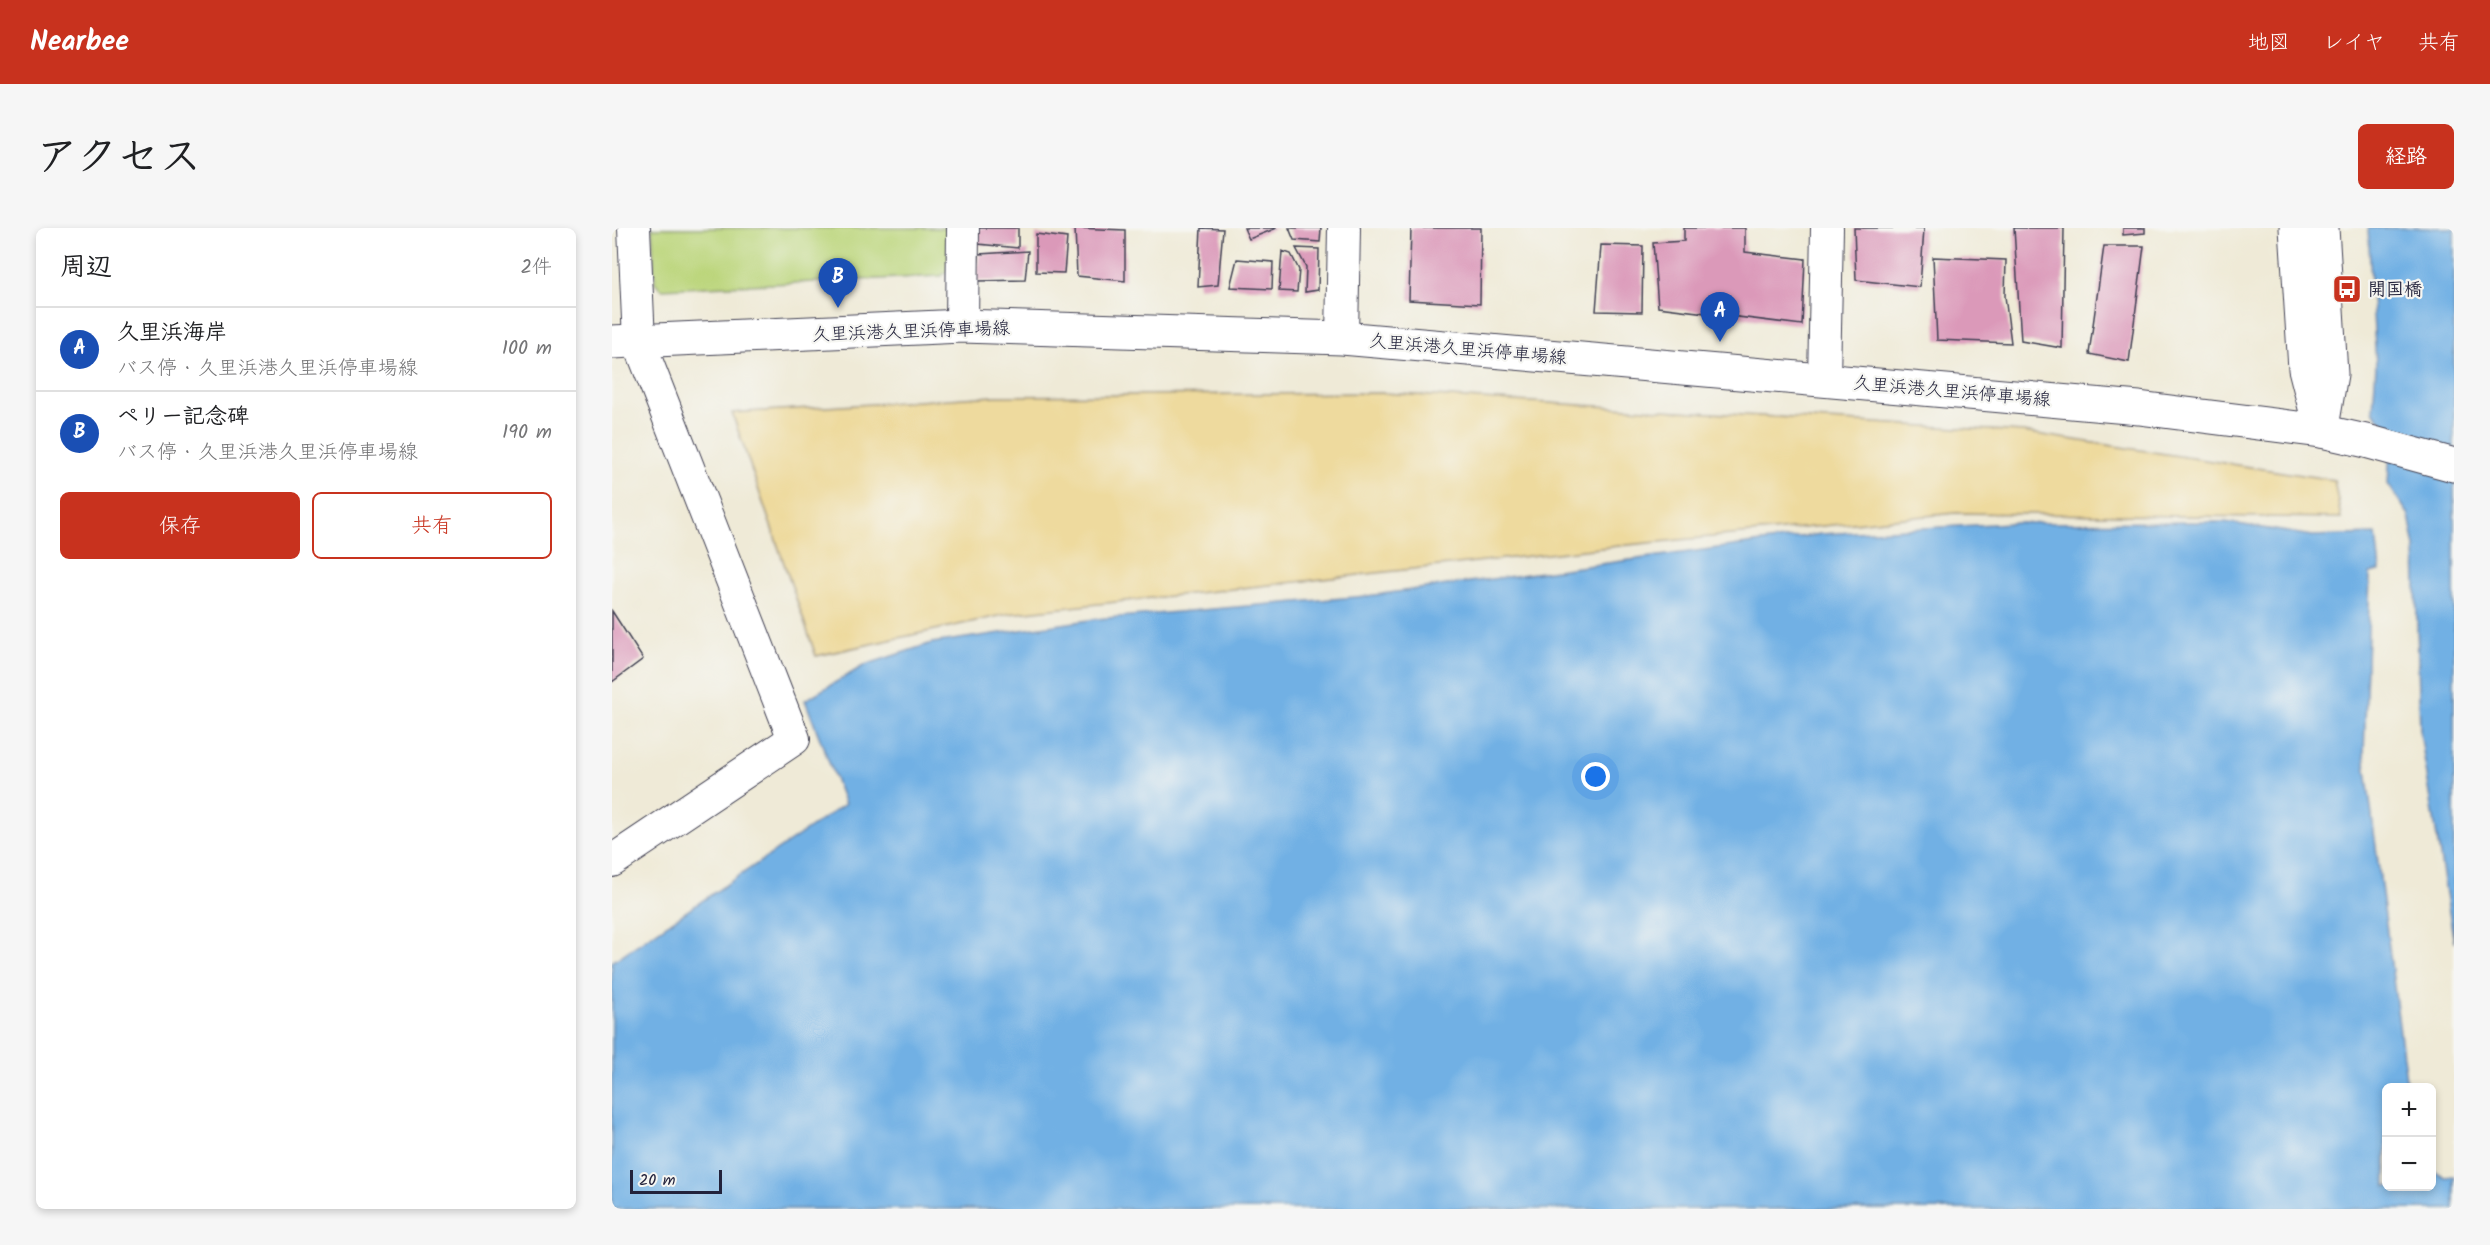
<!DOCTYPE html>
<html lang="ja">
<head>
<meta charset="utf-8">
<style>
  body { margin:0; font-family:Kalam,"Klee One",sans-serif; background:#f6f6f6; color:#202124 }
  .controls { position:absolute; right:18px; bottom:18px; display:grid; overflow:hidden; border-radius:9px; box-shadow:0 3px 9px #0003 }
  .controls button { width:54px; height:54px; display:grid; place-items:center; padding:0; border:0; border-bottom:2px solid #e0e0e0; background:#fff; color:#202124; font:30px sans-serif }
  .scale { position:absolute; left:18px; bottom:15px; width:92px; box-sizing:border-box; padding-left:6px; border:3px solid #22223b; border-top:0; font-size:16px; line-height:21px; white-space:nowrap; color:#22223b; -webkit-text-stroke:4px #f6f6f2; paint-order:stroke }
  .you { position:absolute; left:984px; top:549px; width:21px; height:21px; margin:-15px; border:4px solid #fff; border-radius:50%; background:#1a73e8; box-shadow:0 0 0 9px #1a73e833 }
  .badge { display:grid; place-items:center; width:39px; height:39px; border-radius:50%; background:#c8321e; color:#fff; font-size:20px; font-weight:700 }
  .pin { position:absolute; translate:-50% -50px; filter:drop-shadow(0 2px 3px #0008) }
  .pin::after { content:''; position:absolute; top:32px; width:21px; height:18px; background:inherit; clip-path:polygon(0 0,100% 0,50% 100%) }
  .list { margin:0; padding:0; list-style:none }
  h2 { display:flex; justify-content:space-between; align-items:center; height:78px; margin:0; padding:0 24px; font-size:26px }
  h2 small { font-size:20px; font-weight:400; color:#757577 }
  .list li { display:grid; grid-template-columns:39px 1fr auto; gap:18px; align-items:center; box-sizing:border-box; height:84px; padding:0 24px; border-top:2px solid #e0e0e0 }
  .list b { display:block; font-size:22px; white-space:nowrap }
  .list p { margin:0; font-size:20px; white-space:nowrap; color:#757577 }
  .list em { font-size:20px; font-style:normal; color:#757577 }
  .actions { display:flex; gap:12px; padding:18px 24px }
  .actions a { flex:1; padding:14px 0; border:2px solid #c8321e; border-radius:9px; text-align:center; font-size:21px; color:#c8321e }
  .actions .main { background:#c8321e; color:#fff }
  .map { position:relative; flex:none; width:1842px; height:981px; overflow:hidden; border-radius:9px }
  header { display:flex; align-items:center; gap:36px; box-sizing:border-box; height:84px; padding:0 30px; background:#c8321e; color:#fff }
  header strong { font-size:28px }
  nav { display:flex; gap:33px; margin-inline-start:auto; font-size:21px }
  .intro { display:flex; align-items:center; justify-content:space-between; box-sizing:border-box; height:144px; padding:0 36px }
  h1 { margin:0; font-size:42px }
  .button { padding:15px 27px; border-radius:9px; background:#c8321e; color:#fff; font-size:21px; font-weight:700 }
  main { display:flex; gap:36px; padding:0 36px }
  aside { flex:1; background:#fff; border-radius:9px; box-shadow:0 3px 9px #0003 }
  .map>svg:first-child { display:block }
</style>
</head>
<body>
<header>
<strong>Nearbee</strong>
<nav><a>地図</a><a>レイヤ</a><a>共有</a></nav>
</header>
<div class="intro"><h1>アクセス</h1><a class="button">経路</a></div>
<main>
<aside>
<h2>周辺<small>2件</small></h2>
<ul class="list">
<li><span class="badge" style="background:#1a4fb4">A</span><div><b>久里浜海岸</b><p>バス停 · 久里浜港久里浜停車場線</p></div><em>100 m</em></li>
<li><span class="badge" style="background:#1a4fb4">B</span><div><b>ペリー記念碑</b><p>バス停 · 久里浜港久里浜停車場線</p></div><em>190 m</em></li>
</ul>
<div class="actions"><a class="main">保存</a><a>共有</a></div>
</aside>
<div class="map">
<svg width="1842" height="981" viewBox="0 0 1842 981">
  <rect width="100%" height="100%" fill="#f6f6f2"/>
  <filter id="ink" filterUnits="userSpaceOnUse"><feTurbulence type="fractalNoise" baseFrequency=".0167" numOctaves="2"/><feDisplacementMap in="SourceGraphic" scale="12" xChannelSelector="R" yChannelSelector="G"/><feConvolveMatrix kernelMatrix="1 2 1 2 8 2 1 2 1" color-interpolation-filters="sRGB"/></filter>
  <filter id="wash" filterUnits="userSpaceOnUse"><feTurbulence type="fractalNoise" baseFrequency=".008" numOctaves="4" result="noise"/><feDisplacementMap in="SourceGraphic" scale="24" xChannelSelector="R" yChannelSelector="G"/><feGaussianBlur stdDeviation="1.35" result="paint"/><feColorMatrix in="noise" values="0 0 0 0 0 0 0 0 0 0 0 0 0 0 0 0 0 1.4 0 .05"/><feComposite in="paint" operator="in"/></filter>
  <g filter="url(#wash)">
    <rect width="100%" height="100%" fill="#efead7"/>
    <path fill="#bbd57a" stroke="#6e7c5a" stroke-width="1.5" d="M40,0H336V42L329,48L50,61L43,55Z"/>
    <path fill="#eeda9e" stroke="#887e6c" stroke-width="1.5" d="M771,165L1411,204L1722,252L1729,290L1344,285L1016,317L396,386L204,428L120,185L383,168Z"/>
    <path fill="#71b0e4" stroke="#4a6990" stroke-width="1.5" d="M1756,0H1842V715L1808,504L1803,319L1797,287L1776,256L1779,204L1761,183L1764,137Z
      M1613,294L1700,308L1764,306L1768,343L1758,345L1752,526L1795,859L1774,860V958H1820V941L1833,949L1842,948V981H0V734L233,576L193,472L253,437L320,415L484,391L755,368L1209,306L1399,295Z"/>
    <g id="blocks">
      <path fill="#db99b9" d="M367,0H406V20L366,16Z
        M463,0L513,2V53L465,48Z
        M589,0L611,1L606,57L586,59Z
        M632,0H665L637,11Z
        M677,0H709L708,14L682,12Z
        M799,0H869L868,76L797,72Z
        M1072,0H1133V24L1193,31L1190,97L1046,79L1041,15L1072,13Z
        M1242,0H1312L1308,59L1244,52Z
        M1402,0H1452L1450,120L1409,113Z
        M1511,0H1533V5L1511,7Z
        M424,6L455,10L452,45L424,44Z
        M989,17L1031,18L1030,84L984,83Z
        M1492,18H1532L1517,134L1477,126Z
        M684,20L707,21L706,62L693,64L694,39Z
        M416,23L413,52L365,53L367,26Z
        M670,23L679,26L687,42L685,64L667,63Z
        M1321,29L1394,32L1393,68L1399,115L1325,112Z
        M625,31L661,34L660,61L618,59Z
        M0,383L31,431L0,454Z"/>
    </g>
  </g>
  <g filter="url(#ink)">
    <use href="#blocks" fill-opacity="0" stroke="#414052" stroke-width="1.5"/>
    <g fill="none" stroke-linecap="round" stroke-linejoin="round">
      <g stroke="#414052" stroke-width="34">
        <path id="minor" d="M350,98L351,0
          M730,110L732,0
          M1212,152L1215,0
          M0,633L182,511L27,114L22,0"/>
      </g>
      <g stroke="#414052" stroke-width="35">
        <path id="tertiary" d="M1709,203L1754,213L1842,237"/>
      </g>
      <g stroke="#414052" stroke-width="35">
        <path id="secondary" d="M1684,0L1693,141L1709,203
          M1710,0L1719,146L1711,193
          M0,114L350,98L730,110L1527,180L1709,203"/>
      </g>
      <use href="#minor" stroke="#fff" stroke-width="32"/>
      <use href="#tertiary" stroke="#fff" stroke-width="33"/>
      <use href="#secondary" stroke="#fff" stroke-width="33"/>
    </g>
  </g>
  <defs>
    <g id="bus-square" transform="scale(1.5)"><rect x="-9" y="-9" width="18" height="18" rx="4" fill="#c8321e" stroke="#f6f6f2"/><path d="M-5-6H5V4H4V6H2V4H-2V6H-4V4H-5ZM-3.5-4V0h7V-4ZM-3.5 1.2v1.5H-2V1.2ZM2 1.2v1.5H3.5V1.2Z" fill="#fff"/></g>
  </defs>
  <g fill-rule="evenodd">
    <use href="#bus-square" x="1735" y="61"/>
  </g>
  <g text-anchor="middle" stroke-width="4.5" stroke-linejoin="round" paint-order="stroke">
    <g font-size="18" font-weight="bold" fill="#22223b" stroke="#f6f6f2" text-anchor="start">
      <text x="1756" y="67">開国橋</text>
    </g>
    <g font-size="18" fill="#22223b" stroke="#f6f6f2">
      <text transform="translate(299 103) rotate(-2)" y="6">久里浜港久里浜停車場線</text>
      <text transform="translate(856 121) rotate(5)" y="6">久里浜港久里浜停車場線</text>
      <text transform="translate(1340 163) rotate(5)" y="6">久里浜港久里浜停車場線</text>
    </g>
  </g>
</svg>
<div class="controls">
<button>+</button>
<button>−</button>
</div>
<div class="scale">20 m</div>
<div class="you"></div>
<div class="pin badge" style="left:1108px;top:114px;background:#1a4fb4">A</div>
<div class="pin badge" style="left:226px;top:80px;background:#1a4fb4">B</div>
</div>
</main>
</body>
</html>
